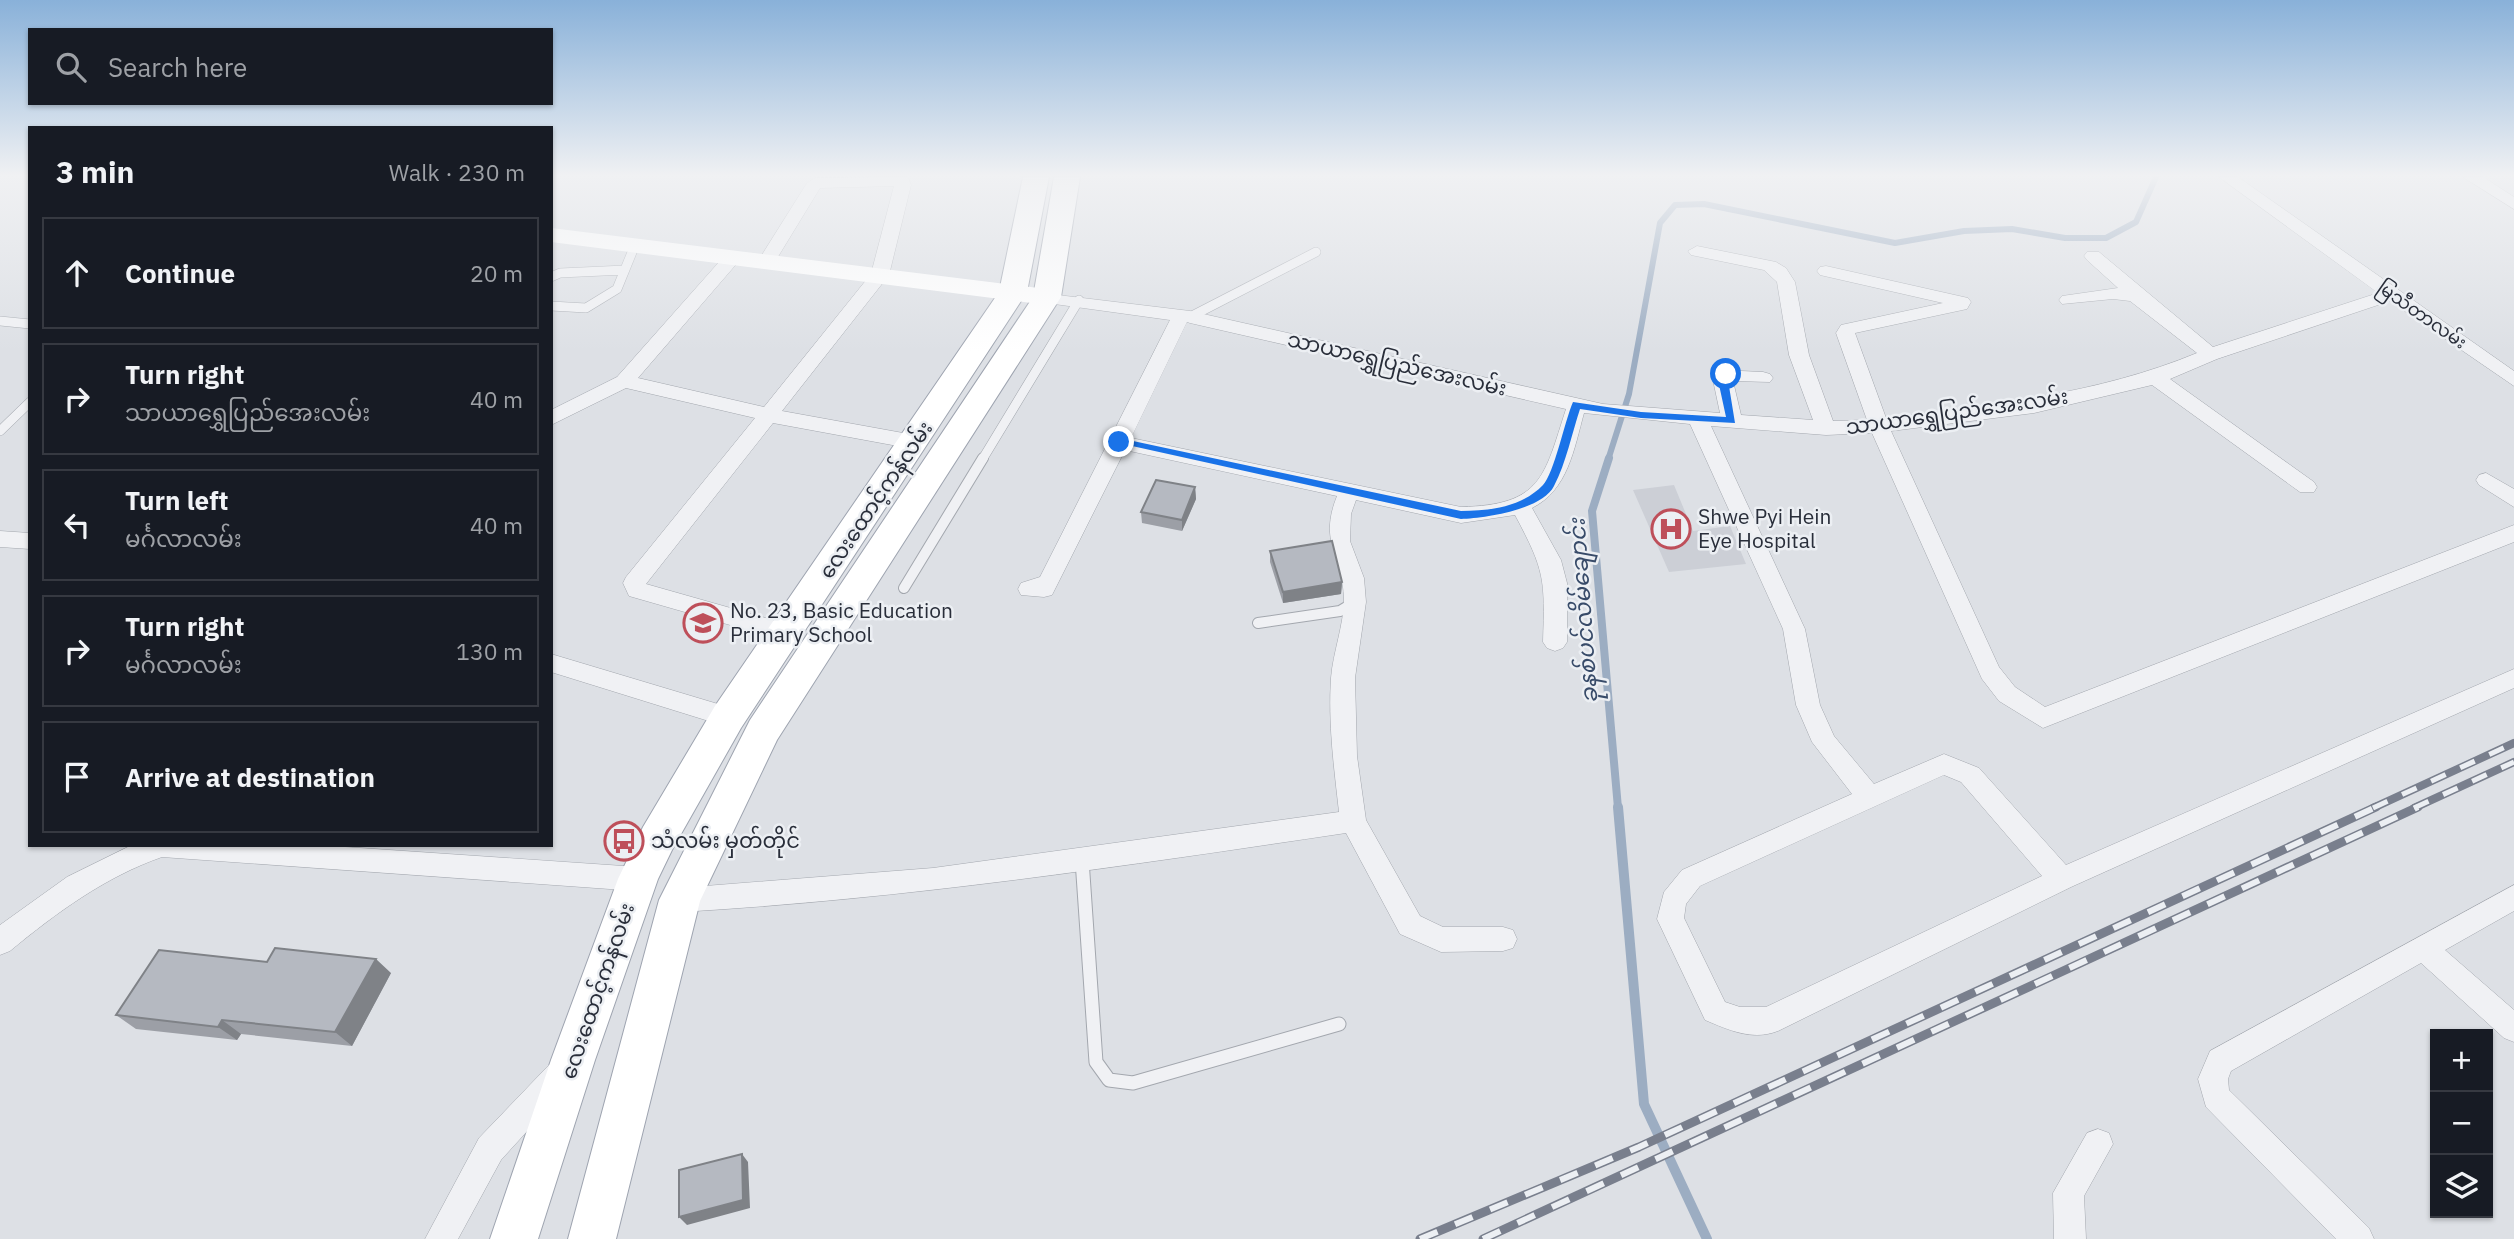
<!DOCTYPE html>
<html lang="en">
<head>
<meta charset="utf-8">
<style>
  body { margin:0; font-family:"IBM Plex Sans","Noto Sans Myanmar",sans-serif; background:#20242c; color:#f1f3f6 }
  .controls { position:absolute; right:21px; bottom:21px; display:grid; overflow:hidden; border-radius:0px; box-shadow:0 2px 5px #0004 }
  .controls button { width:63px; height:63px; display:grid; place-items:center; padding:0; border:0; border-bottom:2px solid #363941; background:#171b24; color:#f1f3f6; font:35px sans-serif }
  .stop { position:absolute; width:21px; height:21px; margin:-16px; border:5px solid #1a73e8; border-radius:50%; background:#fff }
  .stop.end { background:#1a73e8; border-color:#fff; box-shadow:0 2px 7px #0008 }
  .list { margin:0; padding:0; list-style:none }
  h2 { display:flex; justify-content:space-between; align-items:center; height:91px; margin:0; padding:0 28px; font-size:30px }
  h2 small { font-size:23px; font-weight:400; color:#9ea1a6 }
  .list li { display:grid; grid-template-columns:46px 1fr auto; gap:21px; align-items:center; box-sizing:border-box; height:112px; margin:0 14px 14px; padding:0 14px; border:2px solid #363941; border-radius:0px }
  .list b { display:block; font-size:26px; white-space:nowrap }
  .list p { margin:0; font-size:23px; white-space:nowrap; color:#9ea1a6 }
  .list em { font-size:23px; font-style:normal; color:#9ea1a6 }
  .icon { flex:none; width:38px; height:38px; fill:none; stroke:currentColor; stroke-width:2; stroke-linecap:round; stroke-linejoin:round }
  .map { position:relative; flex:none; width:2514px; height:1239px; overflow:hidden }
  .search { position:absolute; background:#171b24; box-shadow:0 2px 5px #0004; left:28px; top:28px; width:525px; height:77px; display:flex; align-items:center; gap:18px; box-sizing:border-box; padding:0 24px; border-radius:0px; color:#9ea1a6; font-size:26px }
  .panel { position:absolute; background:#171b24; box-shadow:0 2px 5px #0004; left:28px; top:126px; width:525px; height:721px; border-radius:0px }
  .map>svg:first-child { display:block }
</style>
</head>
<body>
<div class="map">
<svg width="2514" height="1239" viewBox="0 0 2514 1239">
  <rect width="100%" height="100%" fill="#dde0e5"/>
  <path fill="#cccfd6" d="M1674,485L1693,531L1730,526L1746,564L1669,572L1633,490Z"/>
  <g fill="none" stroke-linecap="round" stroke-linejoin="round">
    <path stroke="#9cadc2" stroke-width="6" d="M1608,460L1629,394L1660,223L1675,205L1704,204L1895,243L1964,231L2012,229L2065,238H2106L2136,222L2156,177"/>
    <path stroke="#9cadc2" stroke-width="8" d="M1609,458L1592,511L1618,808"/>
    <path stroke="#9cadc2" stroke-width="10" d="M1618,807L1644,1104L1707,1239"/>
    <g stroke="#a3a7ae" stroke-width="10">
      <path id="lane-far2" d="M551,277L560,273L625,270
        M551,306L586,308L617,289L635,245
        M1190,317L1316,252
        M0,321L30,324
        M0,431L30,402
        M982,460L1079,300"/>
    </g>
    <g stroke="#a3a7ae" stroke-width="12">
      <path id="lane-far1" d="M904,588L983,458
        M1258,623L1340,611L1355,602"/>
    </g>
    <g stroke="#a3a7ae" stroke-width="15">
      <path id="lane" d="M1082,860L1096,1062L1109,1080L1133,1083L1339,1024"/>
    </g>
    <g stroke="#a3a7ae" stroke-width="1">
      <path id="street" d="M908,177L911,185L889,275L782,411L914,435L921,437L924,442L921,447L914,449L773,423L646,584L794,626L797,632L794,638L786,641L629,596L623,583L626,577L755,418L626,388L551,425V410L617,377L727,253L733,252L742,257L739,261L638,378L764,407L871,274L894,186L820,188L773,265H761L758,261L807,183L815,178Z
        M2219,177H2238L2514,371V386L2390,301L2217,359L2170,379L2314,482L2317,487L2314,492H2300L2152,385L2034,413L1891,431L1999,667L2015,687L2045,707L2514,525V542L2043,728L1999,701L1982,679L1872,433L1826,435L1711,426L1805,629L1820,705L1834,736L1874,784L1944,754L1979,768L2066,865L2514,669V688L2071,887L1778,1031C1752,1041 1729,1030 1705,1020L1657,919L1664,892L1682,870L1852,794L1812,742L1796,705L1783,629L1690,424L1584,413C1574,449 1568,490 1532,508L1561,560L1567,583V642L1563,648L1555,651L1547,648L1543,642C1545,579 1545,571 1515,515L1461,523L1356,500L1351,514L1350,541L1364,578L1366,602L1355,678L1357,756L1366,820L1420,916L1443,927H1503L1513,930L1517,939L1513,948L1503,951L1441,952L1400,934L1346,833C1125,866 904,899 680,912L671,908L667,900L671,892L680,888L933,868L1339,812C1334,768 1328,723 1331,678C1333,652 1344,625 1344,599C1343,556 1318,543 1337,496L1125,450L1052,595L1044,597L1021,595L1018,589L1021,583L1040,577L1170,320L1047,303L1041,301L1038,297L1041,293L1190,311L1603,404L1720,413L1713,380L1719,370L1763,372L1770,374L1773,378L1770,382L1733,381L1741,415L1813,420L1789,355L1777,282L1764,270L1691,255L1688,251L1697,246L1776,262L1786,268L1795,282L1809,355L1833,421L1867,420L1836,333L1841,325L1943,303L1820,275L1817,271L1820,267L1826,266L1968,298L1971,302L1967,309L1855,333L1886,418C1992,405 2098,394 2197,353L2130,301L2113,299L2062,304L2059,300L2062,296L2118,288L2087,260L2084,256L2087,252H2099L2213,347L2378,293ZM1187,322L1190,323L1566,409C1544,477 1542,505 1461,507L1131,438ZM1944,775L1961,782L2042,876L1766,1007H1740L1725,1002L1684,918L1686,904L1700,886Z
        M2463,177H2483L2514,197V209Z
        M2486,473L2514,489V507L2479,485L2476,480L2479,475Z
        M0,531L30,533V549L0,547Z
        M551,654L728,707L737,710L740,717L737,724L728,727L551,672Z
        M132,845H316L638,867L647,871L651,879L647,887L638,891L162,857C105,877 56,913 10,951L0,955V925L67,877Z
        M2514,885V911L2445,950L2514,1010V1042L2504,1038L2421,963L2231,1071L2228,1079L2229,1090L2369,1228L2374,1239H2336L2206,1107L2198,1079L2210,1051Z
        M559,1061L569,1065L574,1075L569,1085L501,1160L458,1239H425L479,1138L549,1065Z
        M2098,1129L2109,1133L2113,1144L2084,1196L2086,1239H2054L2053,1193L2087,1133Z"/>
    </g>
    <g stroke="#9ea4b0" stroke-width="2">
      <path id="primary" d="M1023,177H1049L1027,292L741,728L672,850L658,879L595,1060L538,1239H490L551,1060L618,879L643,827L715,706L999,292Z
        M1054,177H1080L1061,297L777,740L700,901L616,1239H568L659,900L750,720L1033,297Z"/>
    </g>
    <use href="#lane-far2" stroke="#f0f1f4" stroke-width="9"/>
    <use href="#lane-far1" stroke="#f0f1f4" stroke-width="10"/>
    <use href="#lane" stroke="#f0f1f4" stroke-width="13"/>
    <use href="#street" fill="#f0f1f4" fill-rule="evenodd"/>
    <path fill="#fff" fill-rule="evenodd" d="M551,228L1047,289L1056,292L1060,297L1056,302L1047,305L551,242Z"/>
    <use href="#primary" fill="#fff" fill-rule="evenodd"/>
    <g stroke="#797f8d" stroke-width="8">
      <path id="rail-far1" d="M2373,808L2514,743
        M2414,808L2514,762"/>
    </g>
    <g stroke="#797f8d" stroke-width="9">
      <path id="rail" d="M1420,1239L1639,1147L2376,807
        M1483,1239L2418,807"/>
    </g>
    <use href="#rail-far1" stroke="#eceff3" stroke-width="5" stroke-dasharray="16" stroke-linecap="butt"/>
    <use href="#rail" stroke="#eceff3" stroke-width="6" stroke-dasharray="19" stroke-linecap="butt"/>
  </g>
  <path fill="#9c9fa6" d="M1195,487L1196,499L1182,531L1142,523L1141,512Z
    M1270,551L1342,582L1341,594L1283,603L1270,562Z
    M267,962L391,973L352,1046L241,1034L237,1040L136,1029L116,1015Z"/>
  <path fill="#7f8287" d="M1195,487L1196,499L1182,531V520Z
    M1342,582L1341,594L1283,603V592Z
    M376,959L391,973L352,1046L335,1032Z
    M222,1020L241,1034L237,1040L218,1027Z
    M742,1154L748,1162L750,1208L687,1225L679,1217Z"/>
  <path fill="#b5b9c1" stroke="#7f8287" stroke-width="2" d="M1156,480L1195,487L1182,520L1141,512Z
    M1332,541L1342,582L1283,592L1270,551Z
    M275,948L376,959L335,1032L222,1020L218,1027L116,1015L159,950L267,962Z
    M742,1154L743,1200L679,1217V1170Z"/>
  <linearGradient id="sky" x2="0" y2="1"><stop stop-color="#89b1d9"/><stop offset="0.5" stop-color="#f0f1f3"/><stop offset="1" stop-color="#f0f1f3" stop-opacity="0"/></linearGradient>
  <rect width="2514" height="351" fill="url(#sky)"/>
  <path fill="#1a73e8" d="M1726,370L1731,374L1728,380L1735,423L1641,418L1580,409C1572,433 1566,463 1554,486C1542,510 1485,518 1461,519L1114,442L1119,438L1461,511C1489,511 1522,507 1543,485C1554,474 1565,420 1573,402L1641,412L1726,417L1718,380Z"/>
  <defs>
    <g id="hospital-ring" transform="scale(2.0125)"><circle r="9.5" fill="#eceff3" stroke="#be4f5a" stroke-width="1.5"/><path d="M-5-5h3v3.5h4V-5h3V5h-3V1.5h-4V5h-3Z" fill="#be4f5a"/></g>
    <g id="school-ring" transform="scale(2.0125)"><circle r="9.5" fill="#eceff3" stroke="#be4f5a" stroke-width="1.5"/><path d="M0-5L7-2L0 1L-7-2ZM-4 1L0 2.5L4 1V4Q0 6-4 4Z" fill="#be4f5a"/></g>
    <g id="bus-ring" transform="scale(2.0125)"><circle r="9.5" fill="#eceff3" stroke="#be4f5a" stroke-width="1.5"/><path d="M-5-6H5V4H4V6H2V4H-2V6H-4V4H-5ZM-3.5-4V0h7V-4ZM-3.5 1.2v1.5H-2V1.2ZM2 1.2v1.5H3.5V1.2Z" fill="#be4f5a"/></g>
  </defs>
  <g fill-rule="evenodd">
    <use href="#hospital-ring" x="1671" y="529"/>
    <use href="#school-ring" x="703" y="623"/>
    <use href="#bus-ring" x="624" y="841"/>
  </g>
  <g text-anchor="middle" stroke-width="5" stroke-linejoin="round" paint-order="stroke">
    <g font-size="18" fill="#292e3a" stroke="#eceff3">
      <text transform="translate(2422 315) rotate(35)" y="6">မြသီတာလမ်း</text>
    </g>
    <g font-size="21" fill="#292e3a" stroke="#eceff3">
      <text transform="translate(1397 364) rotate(13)" y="7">သာယာရွှေပြည်အေးလမ်း</text>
      <text transform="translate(1957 412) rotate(-8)" y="7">သာယာရွှေပြည်အေးလမ်း</text>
      <text transform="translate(876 500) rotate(-56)" y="7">လေးထောင့်ကန်လမ်း</text>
      <text transform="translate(598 991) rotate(-71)" y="7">လေးထောင့်ကန်လမ်း</text>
    </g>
    <g font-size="21" fill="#292e3a" stroke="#eceff3" text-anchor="start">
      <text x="1698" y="524">Shwe Pyi Hein<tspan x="1698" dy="24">Eye Hospital</tspan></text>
      <text x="730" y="618">No. 23, Basic Education<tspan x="730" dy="24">Primary School</tspan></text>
      <text x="651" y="848">သံလမ်း မှတ်တိုင်</text>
    </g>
    <g font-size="23" font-style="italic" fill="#384b69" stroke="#eceff3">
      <text transform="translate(1583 611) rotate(-94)" y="8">ခုနစ်ပင်လိမ်ချောင်း</text>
    </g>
  </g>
</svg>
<div class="controls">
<button>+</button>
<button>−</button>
<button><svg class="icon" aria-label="layers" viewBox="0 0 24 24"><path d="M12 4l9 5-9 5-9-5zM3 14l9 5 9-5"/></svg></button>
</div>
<div class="stop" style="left:1726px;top:374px"></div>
<div class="stop end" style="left:1119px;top:442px"></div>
<div class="search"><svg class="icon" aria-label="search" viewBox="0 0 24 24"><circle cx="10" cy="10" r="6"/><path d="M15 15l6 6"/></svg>Search here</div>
<section class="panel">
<h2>3 min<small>Walk · 230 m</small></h2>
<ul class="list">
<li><svg class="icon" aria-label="ahead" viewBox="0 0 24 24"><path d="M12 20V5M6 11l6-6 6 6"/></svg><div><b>Continue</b></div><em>20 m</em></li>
<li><svg class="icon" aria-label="right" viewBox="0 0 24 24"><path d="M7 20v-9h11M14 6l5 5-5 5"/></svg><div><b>Turn right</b><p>သာယာရွှေပြည်အေးလမ်း</p></div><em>40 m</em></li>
<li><svg class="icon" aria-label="left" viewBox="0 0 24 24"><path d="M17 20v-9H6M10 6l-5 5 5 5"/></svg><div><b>Turn left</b><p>မင်္ဂလာလမ်း</p></div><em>40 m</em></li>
<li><svg class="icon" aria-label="right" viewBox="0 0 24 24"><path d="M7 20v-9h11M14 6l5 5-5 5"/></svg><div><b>Turn right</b><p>မင်္ဂလာလမ်း</p></div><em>130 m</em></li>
<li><svg class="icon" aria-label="arrive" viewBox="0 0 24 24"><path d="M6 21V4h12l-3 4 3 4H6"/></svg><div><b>Arrive at destination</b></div></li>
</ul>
</section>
</div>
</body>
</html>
